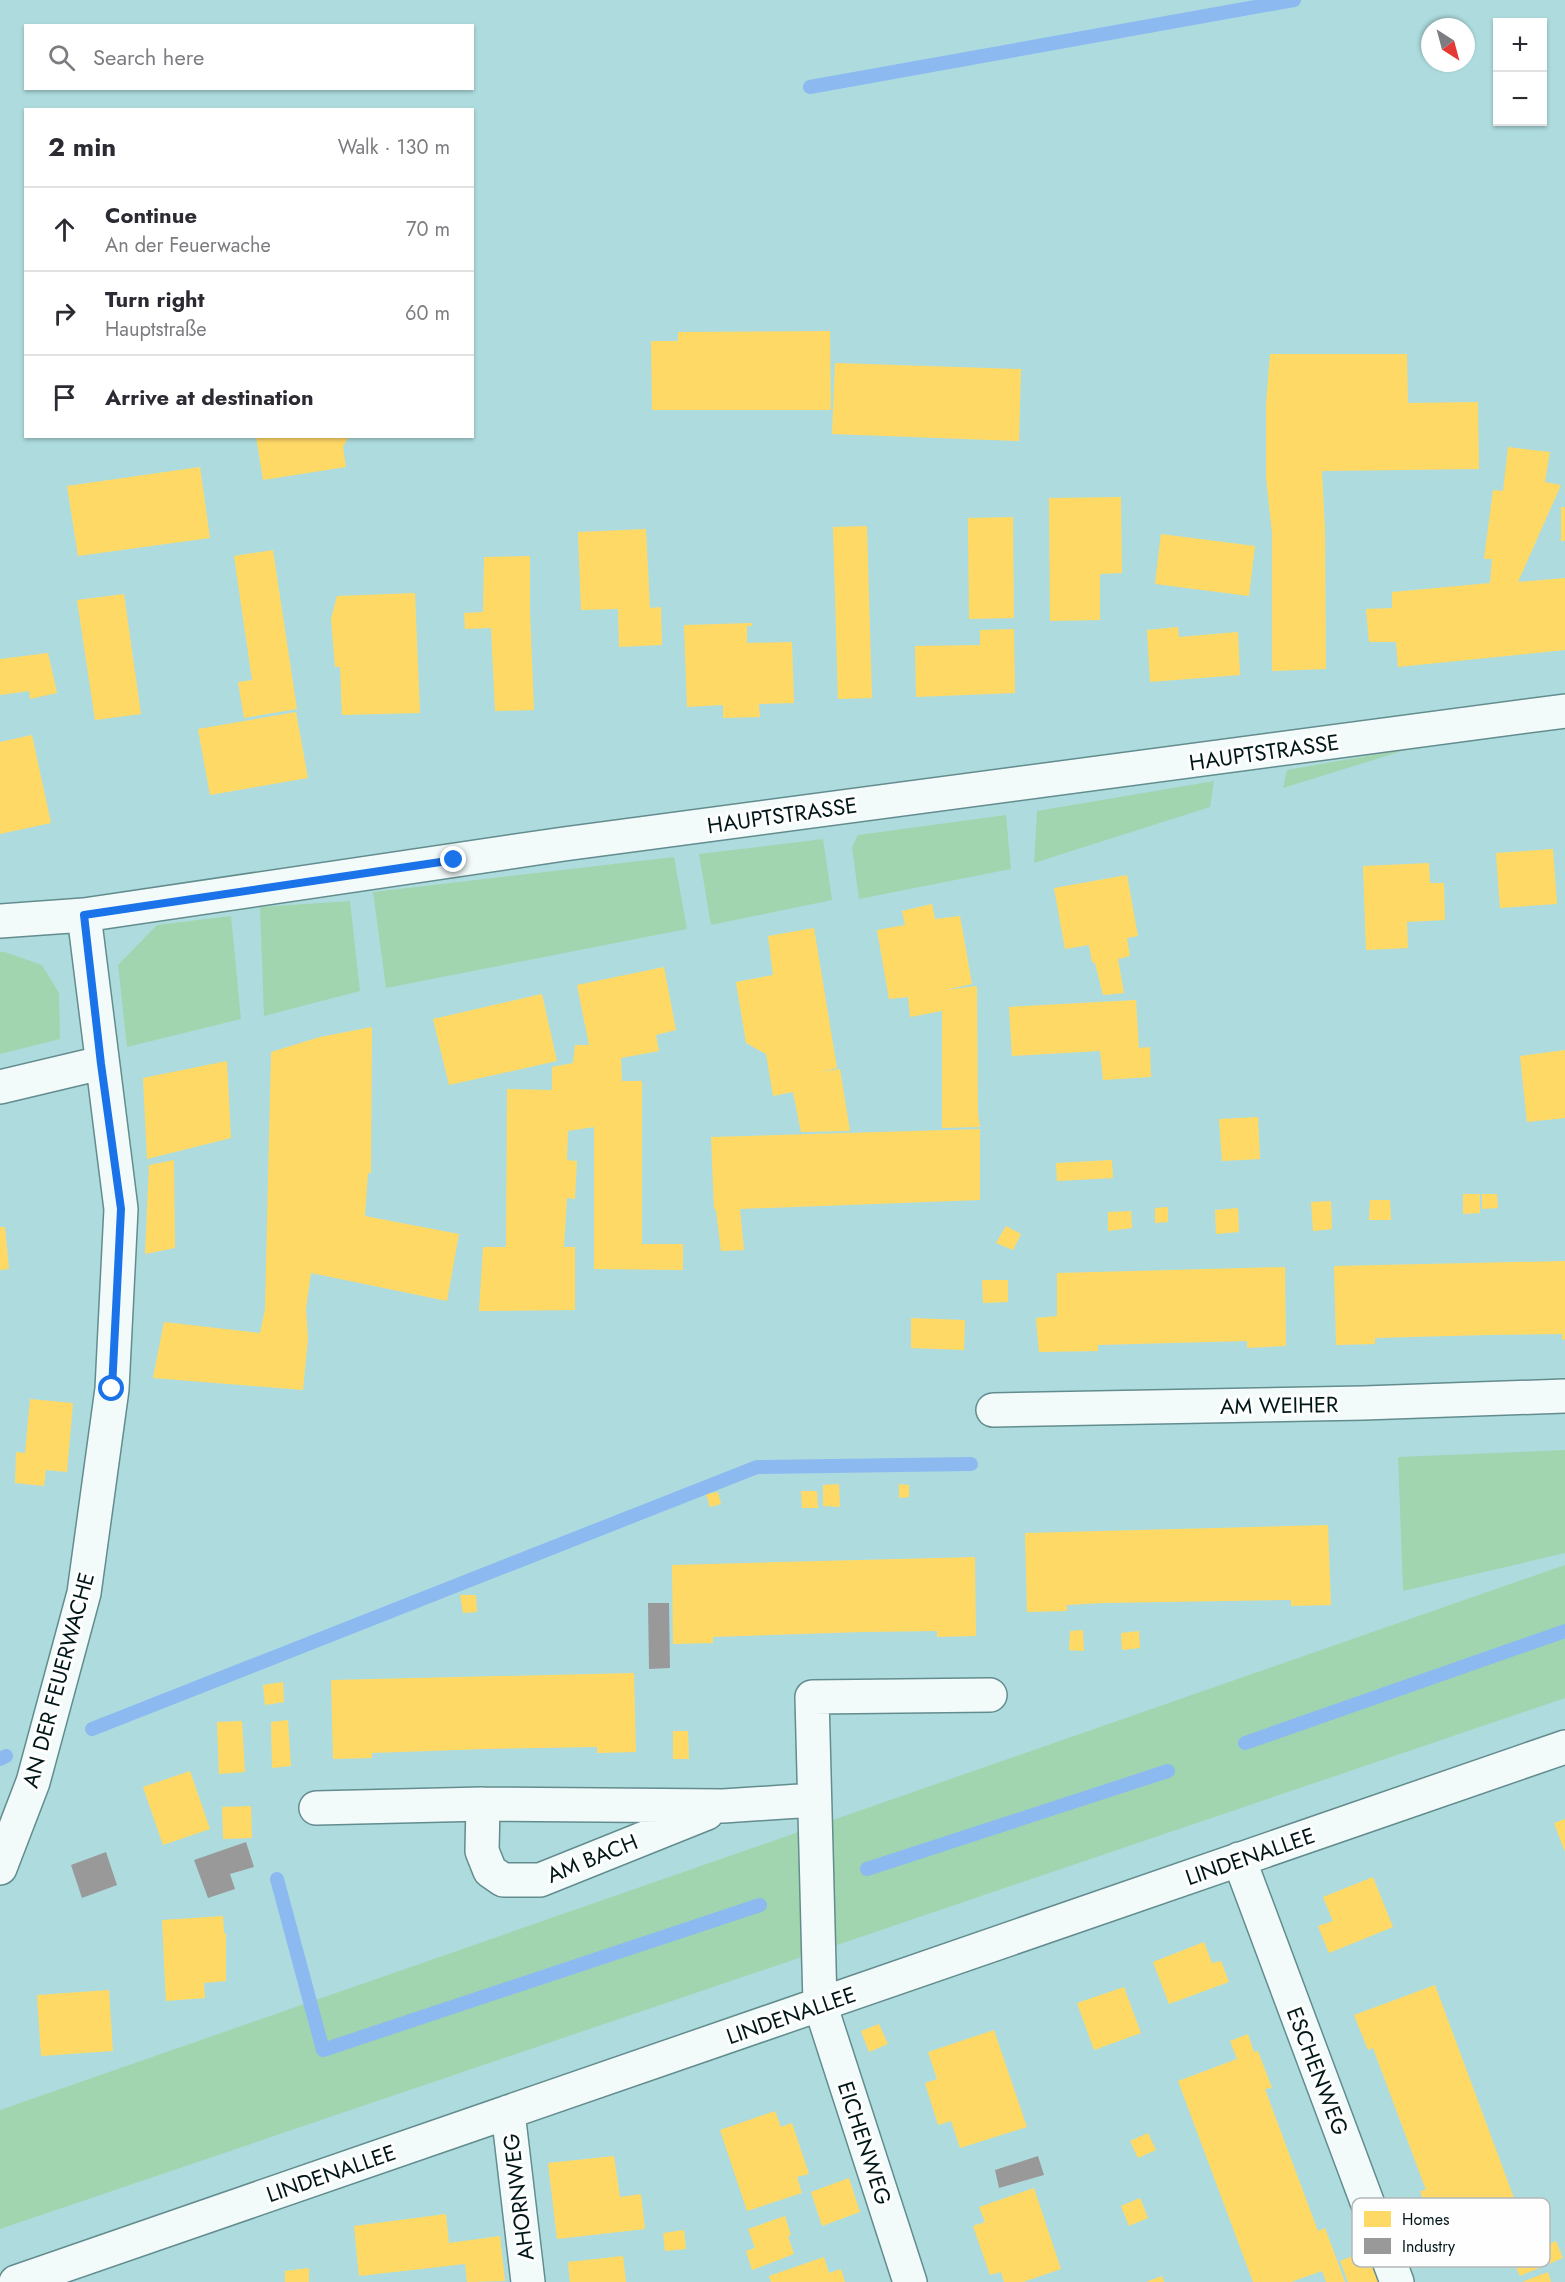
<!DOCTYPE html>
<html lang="en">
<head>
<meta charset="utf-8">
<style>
  body { margin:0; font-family:Jost,sans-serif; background:#f2f2f3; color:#2b2b33 }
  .controls { position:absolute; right:18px; top:18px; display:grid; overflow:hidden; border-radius:0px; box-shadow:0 2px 4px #0004 }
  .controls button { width:54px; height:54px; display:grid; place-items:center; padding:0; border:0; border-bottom:2px solid #e1e1e2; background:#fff; color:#2b2b33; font:30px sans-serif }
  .compass { position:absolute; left:1421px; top:18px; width:54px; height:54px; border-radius:50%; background:#fff; box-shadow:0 2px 4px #0004; rotate:144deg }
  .stop { position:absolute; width:18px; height:18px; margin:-14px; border:4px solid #1a73e8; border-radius:50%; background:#fff }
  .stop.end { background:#1a73e8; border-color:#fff; box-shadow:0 2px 6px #0008 }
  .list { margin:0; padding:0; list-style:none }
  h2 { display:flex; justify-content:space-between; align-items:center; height:78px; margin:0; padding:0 24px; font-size:26px }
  h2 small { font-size:20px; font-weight:400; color:#7c7c81 }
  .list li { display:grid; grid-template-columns:39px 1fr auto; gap:18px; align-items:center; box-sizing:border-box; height:84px; padding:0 24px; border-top:2px solid #e1e1e2 }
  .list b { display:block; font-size:22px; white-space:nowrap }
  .list p { margin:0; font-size:20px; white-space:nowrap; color:#7c7c81 }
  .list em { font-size:20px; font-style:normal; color:#7c7c81 }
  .icon { flex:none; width:33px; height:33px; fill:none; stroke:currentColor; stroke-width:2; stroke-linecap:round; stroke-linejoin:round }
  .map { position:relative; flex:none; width:1565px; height:2282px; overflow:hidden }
  .search { position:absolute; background:#fff; box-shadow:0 2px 4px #0004; left:24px; top:24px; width:450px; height:66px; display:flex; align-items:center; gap:15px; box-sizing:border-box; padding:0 21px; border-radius:0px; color:#7c7c81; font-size:22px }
  .panel { position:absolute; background:#fff; box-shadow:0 2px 4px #0004; left:24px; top:108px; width:450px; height:330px; border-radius:0px }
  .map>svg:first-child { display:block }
</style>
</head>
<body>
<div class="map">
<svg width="1565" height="2282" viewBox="0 0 1565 2282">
  <rect width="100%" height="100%" fill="#aedcde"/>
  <path fill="#a1d5af" d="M1412,748L1283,788L1287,770Z
    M1214,781L1210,807L1034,863L1037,811Z
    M1006,815L1011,869L859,899L852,847L858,835Z
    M823,839L832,900L711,925L699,854Z
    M674,857L687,929L386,988L373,892Z
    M350,901L360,991L264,1016L260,907Z
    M231,916L241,1019L127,1047L118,965L157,925Z
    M0,952H5L42,965L59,993L60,1039L0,1054Z
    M1565,1450V1553L1403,1591L1398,1457Z
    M1565,1565V1698L0,2229V2110Z"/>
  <path fill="#ffd966" d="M830,331L831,410H652L651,341H678V332Z
    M1270,354H1407L1408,403L1478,402L1479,469L1322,471L1325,529L1326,669L1272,671V533L1266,477V405Z
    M835,363L1021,369L1019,441L832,434Z
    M256,436H349L343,447L346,467L263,480Z
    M1508,447L1550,452L1545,482L1561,485L1518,582L1565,578V650L1398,667L1396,642H1369L1366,609L1392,608V592L1490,583L1492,559H1484L1493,490L1503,491Z
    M200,467L210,538L78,556L67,486Z
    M1121,497L1122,573L1100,574V620L1050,621L1049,498Z
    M1561,507H1565V541H1561Z
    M1013,517L1014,618L969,619L968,518Z
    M867,526L872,698L838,699L833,527Z
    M646,529L650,608L661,607L662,645L619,647L618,609L581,610L578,532Z
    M1161,534L1255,546L1249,596L1155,584Z
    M273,550L297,709L244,718L238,682L252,680L234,556Z
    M530,556V611L534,710L495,711L491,628L465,629L464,613L483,612L484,557Z
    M415,593L420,713L342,715L340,667H335L331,619L337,596Z
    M124,594L141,714L95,720L77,600Z
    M752,623V626H747V643L792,642L794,703L759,704L760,717L723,718V705L687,707L684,625Z
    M1178,627L1179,637L1238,632L1240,675L1150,682L1147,630Z
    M1014,629L1015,693L916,697L915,646L980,645V630Z
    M48,653L57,693L30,699L29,691L0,695V659Z
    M296,712L308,778L210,795L198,729Z
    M32,735L51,823L0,834V742Z
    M1553,849L1557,904L1500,908L1496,853Z
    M1429,863L1430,883H1444L1445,920L1407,922L1408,948L1366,950L1363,866Z
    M1127,875L1138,936L1127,938L1130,956L1118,959L1124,993L1103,995L1095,963L1092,962L1089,945L1065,949L1054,888Z
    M932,904L935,919L960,916L972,984L945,990L977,986L978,1113L980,1127L942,1128V1011L910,1017L908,997L889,999L877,930L905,925L902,911Z
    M814,928L837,1068L820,1072L840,1069L850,1131L801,1132L793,1092L773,1096L766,1054L746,1043L736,982L773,975L768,936Z
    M664,967L676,1030L656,1035L659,1051L621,1058L622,1081H642V1244H683V1270L594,1269V1127L568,1131L567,1160L577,1161L575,1199L567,1198L564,1247H575V1310L479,1311L483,1247H506L507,1089L552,1090V1067L573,1063L575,1045H589L577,985Z
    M542,994L557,1061L449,1085L433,1019Z
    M1136,1000L1139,1048L1150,1047L1151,1077L1103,1080L1100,1051L1012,1056L1009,1007Z
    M372,1027L371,1173H368L365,1216L459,1234L447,1301L311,1273L306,1309L308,1339L303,1390L153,1378L164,1322L260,1333L265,1309L271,1052L320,1037Z
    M1565,1050V1118L1527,1122L1520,1056Z
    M227,1061L231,1138L147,1159L143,1078Z
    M1258,1117L1260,1159L1222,1161L1219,1119Z
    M980,1129V1200L740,1209L744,1250L721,1251L716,1210L714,1209L711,1137Z
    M174,1160L175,1248L145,1254L149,1165Z
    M1112,1160L1113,1178L1057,1181L1056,1163Z
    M1463,1194H1480V1213L1463,1214Z
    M1482,1194H1497L1498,1208L1482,1209Z
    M1370,1200H1390L1391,1220H1369Z
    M1331,1201L1332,1229L1313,1231L1311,1202Z
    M1168,1207V1222L1155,1223V1208Z
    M1238,1208L1239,1232L1216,1234L1215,1210Z
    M1131,1211L1132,1228L1108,1231V1212Z
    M1006,1226L1021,1234L1013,1250L996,1243Z
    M0,1227H5L9,1269L0,1270Z
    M1565,1261V1339L1562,1340V1334L1487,1335L1375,1338V1344L1336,1345L1334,1266Z
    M1285,1267L1286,1346L1247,1348V1341L1172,1343L1098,1345V1351L1039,1352L1036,1318L1057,1316V1273Z
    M982,1280H1008V1302L983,1303Z
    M911,1318L965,1320L964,1350L911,1348Z
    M30,1399L73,1403L67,1472L46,1470L44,1486L15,1483L16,1452L25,1453Z
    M839,1484L840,1507L823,1506V1485Z
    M899,1484L909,1485V1497L899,1498Z
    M801,1491H817L818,1508H802Z
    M718,1492L721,1504L710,1507L706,1494Z
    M1328,1525L1331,1605L1291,1606V1600L1103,1603L1067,1605V1611L1027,1612L1025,1533Z
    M975,1557L976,1636L937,1637V1631L863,1632L713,1637V1643L673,1644L672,1565Z
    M460,1595H476L477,1612L463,1613Z
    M1083,1630L1084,1651L1069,1650L1070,1631Z
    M1139,1631L1140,1648L1122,1650L1121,1633Z
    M634,1673L636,1752L597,1753V1747L484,1749L372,1753V1758L333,1759L331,1680Z
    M283,1682L284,1702L265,1705L263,1685Z
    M288,1720L291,1766L272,1768L271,1722Z
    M242,1721L245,1772L219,1774L217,1722Z
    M673,1731H688L689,1759H673Z
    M190,1771L210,1829L163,1845L143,1787Z
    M251,1806L252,1838L223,1839L222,1807Z
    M1565,1819V1852L1554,1823Z
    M1373,1877L1393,1927L1329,1953L1318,1926L1333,1921L1323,1897Z
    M223,1916L224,1933H226V1981L204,1983L205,1998L166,2001L162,1920Z
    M1204,1942L1212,1963L1221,1961L1229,1982L1169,2004L1153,1962Z
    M1435,1985L1514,2198L1448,2222L1457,2246L1440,2252L1420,2191L1426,2190L1373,2048L1368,2050L1354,2015Z
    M1124,1987L1141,2033L1094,2050L1077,2003Z
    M109,1990L113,2051L41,2056L37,1995Z
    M879,2024L888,2044L869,2052L861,2031Z
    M994,2030L1027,2127L960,2148L951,2121L938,2125L925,2083L937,2079L928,2052Z
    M1248,2034L1254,2052L1258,2051L1272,2088L1265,2089L1318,2231L1325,2228L1345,2282H1326L1322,2271L1291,2282H1253L1178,2081L1237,2059L1230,2041Z
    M775,2111L781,2127L792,2123L809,2174L797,2177L802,2193L747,2211L720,2130Z
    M1148,2133L1156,2150L1138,2158L1130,2141Z
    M614,2156L620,2197L641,2194L645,2229L557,2239L548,2163Z
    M849,2178L860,2212L822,2226L811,2192Z
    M1034,2188L1061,2269L1023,2282H1004L1001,2272L990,2275L973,2226L985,2222L979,2207Z
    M1140,2198L1148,2218L1129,2226L1121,2206Z
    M446,2214L449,2243L500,2236L505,2281L467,2282L465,2264L359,2276L354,2226Z
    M785,2216L791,2235L788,2236L794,2254L752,2270L746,2251L755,2248L748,2229Z
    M684,2230L686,2249L665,2251L663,2233Z
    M1556,2241L1563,2258L1520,2276L1513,2260Z
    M1366,2251L1378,2282H1348L1340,2261Z
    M623,2256L626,2282H570L568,2262Z
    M824,2257L829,2273L841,2269L845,2282H771L769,2276Z
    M309,2268V2282H285V2271Z
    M1548,2272L1551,2282H1522Z
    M1162,2276L1164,2282H1146Z"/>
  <path fill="#999" d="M648,1603H669L670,1668L649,1669Z
    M246,1842L254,1867L230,1874L235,1889L208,1898L194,1860Z
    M106,1852L117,1885L82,1898L71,1865Z
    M1038,2156L1044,2175L999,2188L995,2170Z"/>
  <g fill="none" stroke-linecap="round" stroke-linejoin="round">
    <path stroke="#8cbaf0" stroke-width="14" d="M810,87L1294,0
      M92,1729L757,1467L971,1464
      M1245,1743L1565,1631
      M0,1759L6,1756
      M867,1869L1168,1771
      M277,1879L323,2050L760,1905"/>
    <g stroke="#638c8e" stroke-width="36">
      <path id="minor" d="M0,921L84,915L564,844L1565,711
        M0,1087L101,1063
        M993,1410L1364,1403L1565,1396
        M483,1804L482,1851L490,1871L503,1880H540L707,1813
        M316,1808L483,1804L723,1806L814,1800
        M1239,1859L1397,2282
        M0,1868L33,1782L84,1593L112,1389L121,1209L84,915
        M508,2112L528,2282
        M16,2282L1565,1747
        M910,2282L820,2004L812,1697L990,1695"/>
    </g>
    <use href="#minor" stroke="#f3fafa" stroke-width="33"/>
  </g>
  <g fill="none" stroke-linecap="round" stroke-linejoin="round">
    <path stroke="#1a73e8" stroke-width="8" d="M112,1389L121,1209L101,1064L84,915L454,860"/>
  </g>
  <g text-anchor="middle" stroke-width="6" stroke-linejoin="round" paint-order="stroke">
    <g font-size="22" fill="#001618" stroke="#fefefe">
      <text transform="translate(1264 752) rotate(-8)" y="8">HAUPTSTRASSE</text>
      <text transform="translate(782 815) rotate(-8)" y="8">HAUPTSTRASSE</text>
      <text transform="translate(1279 1405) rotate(-1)" y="8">AM WEIHER</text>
      <text transform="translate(58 1680) rotate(-75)" y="8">AN DER FEUERWACHE</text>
      <text transform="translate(1250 1856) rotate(-19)" y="8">LINDENALLEE</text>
      <text transform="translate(592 1858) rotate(-22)" y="8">AM BACH</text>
      <text transform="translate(791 2015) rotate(-19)" y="8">LINDENALLEE</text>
      <text transform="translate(1318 2071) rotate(69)" y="8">ESCHENWEG</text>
      <text transform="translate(865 2143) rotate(72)" y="8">EICHENWEG</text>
      <text transform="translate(331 2173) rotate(-19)" y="8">LINDENALLEE</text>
      <text transform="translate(518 2197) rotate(-97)" y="8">AHORNWEG</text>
    </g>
  </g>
  <rect x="1352" y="2198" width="198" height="69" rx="9" fill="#fefefe" stroke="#b2b8b9" stroke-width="1.5"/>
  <rect x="1364" y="2211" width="27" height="16" fill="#ffd966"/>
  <rect x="1364" y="2238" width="27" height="16" fill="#999"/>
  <g font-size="16" fill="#001618">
    <text x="1402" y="2225">Homes</text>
    <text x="1402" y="2252">Industry</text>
  </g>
</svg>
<div class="controls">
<button>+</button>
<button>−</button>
</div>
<svg class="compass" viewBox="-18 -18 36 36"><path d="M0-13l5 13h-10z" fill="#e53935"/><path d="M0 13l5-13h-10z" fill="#7c7c81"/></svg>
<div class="stop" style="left:112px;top:1389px"></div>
<div class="stop end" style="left:454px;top:860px"></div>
<div class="search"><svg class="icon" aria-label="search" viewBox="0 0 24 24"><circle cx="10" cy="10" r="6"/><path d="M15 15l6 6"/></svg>Search here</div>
<section class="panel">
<h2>2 min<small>Walk · 130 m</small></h2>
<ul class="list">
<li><svg class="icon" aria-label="ahead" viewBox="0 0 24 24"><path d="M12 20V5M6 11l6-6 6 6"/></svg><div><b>Continue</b><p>An der Feuerwache</p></div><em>70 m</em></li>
<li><svg class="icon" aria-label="right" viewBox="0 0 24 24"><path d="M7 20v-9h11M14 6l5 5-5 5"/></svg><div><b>Turn right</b><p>Hauptstraße</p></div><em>60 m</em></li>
<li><svg class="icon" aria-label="arrive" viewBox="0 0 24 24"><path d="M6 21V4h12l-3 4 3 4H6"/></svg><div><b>Arrive at destination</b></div></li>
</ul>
</section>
</div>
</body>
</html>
